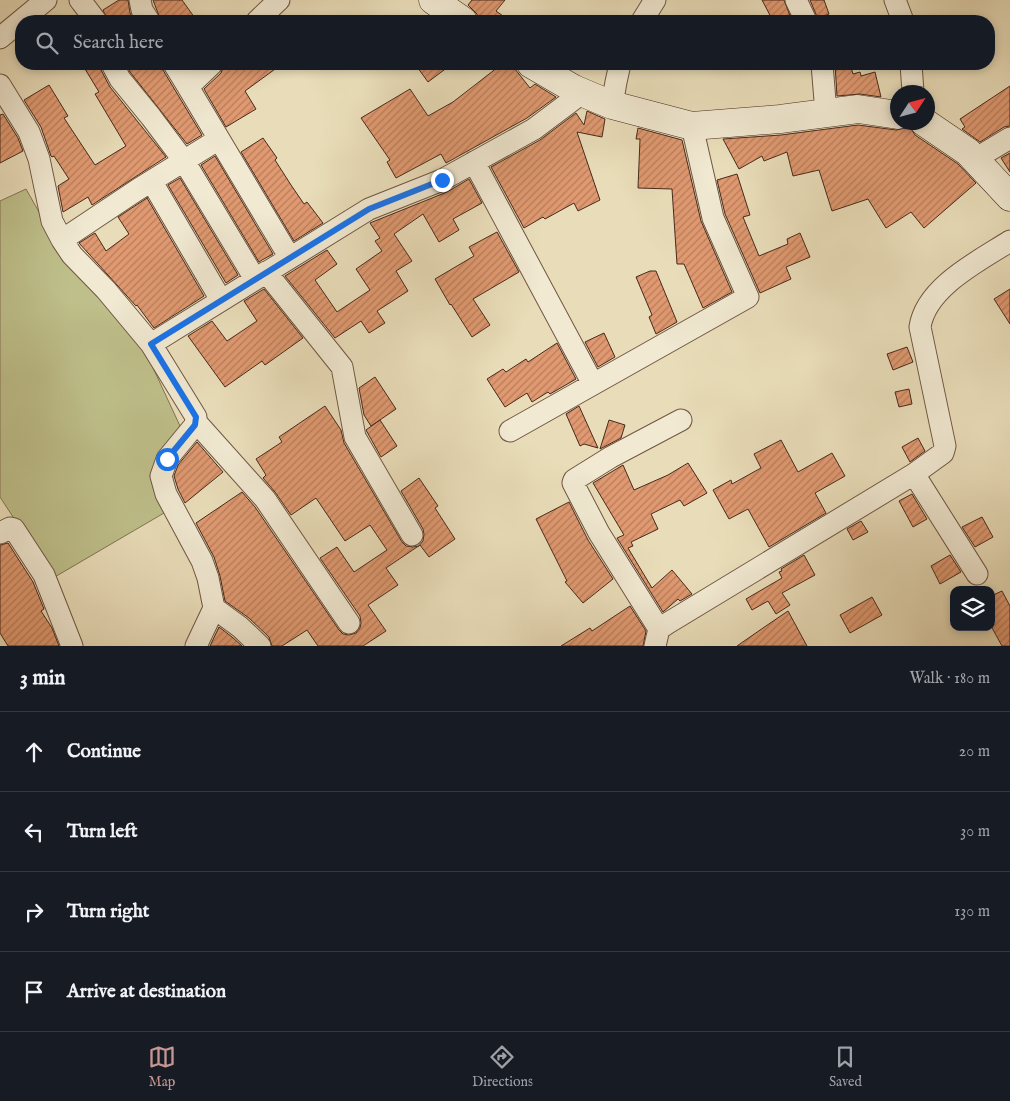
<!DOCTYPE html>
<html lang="en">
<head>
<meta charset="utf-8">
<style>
  body { margin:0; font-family:"IM FELL English",serif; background:#20242c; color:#f1f3f6 }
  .controls { position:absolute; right:15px; bottom:15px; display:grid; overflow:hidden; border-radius:10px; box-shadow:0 2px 8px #0003 }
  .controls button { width:45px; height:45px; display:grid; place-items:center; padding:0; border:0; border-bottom:1px solid #363941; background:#171b24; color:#f1f3f6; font:25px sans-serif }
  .compass { position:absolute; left:890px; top:85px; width:45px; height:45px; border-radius:50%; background:#171b24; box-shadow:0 2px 8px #0003; rotate:54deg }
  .stop { position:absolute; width:15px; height:15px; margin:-11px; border:4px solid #1a73e8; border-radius:50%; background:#fff }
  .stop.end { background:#1a73e8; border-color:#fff; box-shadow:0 1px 5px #0008 }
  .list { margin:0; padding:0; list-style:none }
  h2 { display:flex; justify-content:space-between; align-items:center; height:65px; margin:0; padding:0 20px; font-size:21px }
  h2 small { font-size:16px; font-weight:400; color:#9ea1a6 }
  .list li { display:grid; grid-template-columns:32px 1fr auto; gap:15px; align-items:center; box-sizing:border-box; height:80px; padding:0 20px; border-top:1px solid #363941 }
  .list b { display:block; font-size:19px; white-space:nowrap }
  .list em { font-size:16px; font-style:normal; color:#9ea1a6 }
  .icon { flex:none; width:28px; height:28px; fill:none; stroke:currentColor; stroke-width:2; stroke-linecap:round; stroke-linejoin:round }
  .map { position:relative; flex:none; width:1010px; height:646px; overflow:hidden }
  .search { position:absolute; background:#171b24; box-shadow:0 2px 8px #0003; left:15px; right:15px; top:15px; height:55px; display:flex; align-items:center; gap:12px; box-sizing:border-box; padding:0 18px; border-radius:20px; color:#9ea1a6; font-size:19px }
  .sheet { height:385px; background:#171b24 }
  nav { display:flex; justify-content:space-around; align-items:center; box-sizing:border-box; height:70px; border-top:1px solid #363941; background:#171b24; font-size:14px; color:#9ea1a6 }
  nav a { display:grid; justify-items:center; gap:2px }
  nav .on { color:#c59692 }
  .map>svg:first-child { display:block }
</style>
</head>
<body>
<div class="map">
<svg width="1010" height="646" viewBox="0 0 1010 646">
  <defs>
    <pattern id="building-hatch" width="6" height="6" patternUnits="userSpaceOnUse" patternTransform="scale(1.25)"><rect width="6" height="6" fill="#e09970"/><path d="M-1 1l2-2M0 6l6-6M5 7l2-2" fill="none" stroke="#b87d5b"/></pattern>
  </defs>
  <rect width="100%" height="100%" fill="#e9ddb9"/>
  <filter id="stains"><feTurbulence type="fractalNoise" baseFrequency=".004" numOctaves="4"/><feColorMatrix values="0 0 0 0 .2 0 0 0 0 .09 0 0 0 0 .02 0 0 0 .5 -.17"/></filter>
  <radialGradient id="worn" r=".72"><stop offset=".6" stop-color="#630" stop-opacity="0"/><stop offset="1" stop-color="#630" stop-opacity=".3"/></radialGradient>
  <path fill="#bebf8a" stroke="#837453" d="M26,189L66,260L136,331L180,426L150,476L164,513L53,578L0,497V201Z"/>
  <path fill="url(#building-hatch)" stroke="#48291c" d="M119,0H128L130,13L134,21H108L103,10Z
    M153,0H182L197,21H161Z
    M472,0H505L496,11L510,21H478L477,14L468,5Z
    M762,0H784L792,21H773Z
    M810,0H824L829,14L818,19Z
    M82,64H100L101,70L110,87L166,157L92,205L88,197L63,212L58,186L69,179L54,156L52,157L51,156L41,127L24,100L49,85L68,116L64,118L95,165L126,146L95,94L99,92Z
    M126,64H162L163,70L202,135L187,144L130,72Z
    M224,64H282L245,91L256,109L226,127L204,89L221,73Z
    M415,64H452L428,82Z
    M502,64H511L530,88L535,84L556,97L527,118L446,163L441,154L396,178L387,162L390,160L361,118L410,89L428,116L453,102Z
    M835,64H850L853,74L860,72L861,76L875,72L881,97L860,94L837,96Z
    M1010,86V126L1004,127L980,142L962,129L965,127L960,119Z
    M587,111L605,119L602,137L577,132L600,200L578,211L574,203L545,219L543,217L524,228L491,167L540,140L576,113L584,125Z
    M3,114L18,138L23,151L0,163V115Z
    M858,125L896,130L910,127L915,135L958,164L976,183L924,228L911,212L886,228L868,199L832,211L819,170L793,176L787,152L764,161L762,156L739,169L723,139L781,135Z
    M638,128L682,140L701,221L732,292L703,308L684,264H677L672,189L638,188L640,139H636Z
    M263,138L277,158L275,160L291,185L304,204L307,202L323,223L294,241L241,152Z
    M1010,153V172L1001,158Z
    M215,156L273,254L262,260L259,262L201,165Z
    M737,174L750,215L743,217L759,256L788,244L787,239L800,233L810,257L786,267L791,279L760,293L725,214L717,180Z
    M180,178L238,275L226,283L168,185Z
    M469,179L482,203L453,219L459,230L439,242L423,214L394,234L412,261L396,271L408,291L377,311L385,323L369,333L361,321L335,338L285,276L327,250L337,264L315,280L337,312L370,290L356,269L382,251L375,241L380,238L370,223L447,192Z
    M147,198L204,296L154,328L137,305L136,306L79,243L95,233L106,251L129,234L118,217Z
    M497,232L519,272L473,299L490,325L472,337L451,304L450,305L435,279L474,256L469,247Z
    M650,271H656L677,322L656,334L649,317L652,315L636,277Z
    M264,289L303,338L265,365L262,361L225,387L188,336L212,321L227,341L257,321L244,301Z
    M1010,289V324L994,299Z
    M604,333L615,357L598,367L585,342Z
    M557,343L576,379L550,394L548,392L532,402L527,393L505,407L487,379L503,369L506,372L526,359L528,362Z
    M907,347L913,362L893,370L887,354Z
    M375,377L396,409L371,426L364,415L359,388Z
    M909,389L912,404L899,407L895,392Z
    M325,406L341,430L344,443L402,542L406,546L413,547L419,546L423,541L424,534L423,529L401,491L419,478L438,506L435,508L455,539L429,557L420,545L386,568L398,585L368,605L386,631L363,646H318L307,630L282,646H272L269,637L249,618L225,601L220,576L214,557L196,523L242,492L255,507L339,630L343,634L349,635L356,633L360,628L361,623L360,616L320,558L337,547L354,572L387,550L370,525L345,541L316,498L291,515L275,492L263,478L266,475L256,459L282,442L279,437Z
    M579,406L598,448L584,444L580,446L566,414Z
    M380,420L397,446L381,457L366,430Z
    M609,420L625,425L621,438L600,449Z
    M918,438L925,451L910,462L902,447Z
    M781,440L798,472L832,453L845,476L815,493L826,513L769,547L748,509L729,519L713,490L731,480L732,484L761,468L754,454Z
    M197,442L223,472L185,503L178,489L174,476L178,465Z
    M688,463L707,493L684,506L680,500L651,514L658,529L631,542L633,546L628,548L652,588L672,570L692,594L680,601L678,599L663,612L617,538L624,535L593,483L623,465L634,490L668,475Z
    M912,494L927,519L913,527L899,501Z
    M569,502L588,540L613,579L583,603L565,582L567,581L536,519Z
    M982,517L993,537L975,547L962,527Z
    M861,521L868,532L853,540L847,529Z
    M8,543L33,582L44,609L41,611L52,628L59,646H8L0,633V545Z
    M804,555L815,575L782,593L790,605L776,614L768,601L752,610L746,599L782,578L779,572L782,571L781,569Z
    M950,555L961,572L940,584L931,566Z
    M1002,591L1010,606V646H1002L991,626V596Z
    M872,597L882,615L850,633L840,615Z
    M630,606L646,631L643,646H561L590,628L592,631Z
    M788,611L807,646H737L763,628Z
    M219,627L232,637L242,646H210Z"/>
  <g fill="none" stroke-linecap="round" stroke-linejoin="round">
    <g stroke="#705643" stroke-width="23">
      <path id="street" d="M80,0L96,21
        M140,0L142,10L149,21
        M796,0L806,21
        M895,0L903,21
        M257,21L279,0
        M642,21L655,0
        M0,38L46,0
        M112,64L120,79L151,117L184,161L255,279
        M174,64L188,87
        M212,64L188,87L290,258
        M822,64L826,113
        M911,64L913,92
        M0,85L29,132L39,159L52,221L62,240L72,255L106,290L151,344L196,417L195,425L167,459L161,476L166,494L202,561L208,578L214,608L196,646
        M612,105L616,82L620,64
        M975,159L1010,138
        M474,162L593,384
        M152,182L221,300
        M62,240L137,190L219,139
        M266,272L342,367L355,437L412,535
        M151,344L369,209L442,180L534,129L582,93
        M196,422L265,499L349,623
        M510,431L748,297L713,218L692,126
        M914,474L977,574
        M0,533L10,528L14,529L44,575L72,646
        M214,608L240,627L260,646
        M659,629L599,533L573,483L574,480L611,457L681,420
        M655,646L659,629L668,623L914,474L943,453L945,446L920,327C926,287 979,261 1010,241"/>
    </g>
    <g stroke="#48291c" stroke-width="29">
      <path id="secondary" d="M433,0L463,21
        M531,64L574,89L612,105L692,126L780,119L858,109L898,115
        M924,122L968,152L1010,197"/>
    </g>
    <use href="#street" stroke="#f1e9d2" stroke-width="21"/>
    <use href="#secondary" stroke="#f1e9d2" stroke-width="28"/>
  </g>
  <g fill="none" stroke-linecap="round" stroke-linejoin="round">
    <path stroke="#1a73e8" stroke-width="6" d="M167,459L195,425L196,417L151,344L369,209L442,180"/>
  </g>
  <rect width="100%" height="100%" filter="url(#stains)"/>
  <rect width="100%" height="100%" fill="url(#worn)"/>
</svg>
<div class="controls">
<button><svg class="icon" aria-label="layers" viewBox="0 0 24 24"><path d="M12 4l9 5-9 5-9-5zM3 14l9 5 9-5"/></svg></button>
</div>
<svg class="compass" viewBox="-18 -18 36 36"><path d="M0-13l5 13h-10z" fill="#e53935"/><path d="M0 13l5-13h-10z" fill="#9ea1a6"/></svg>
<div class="stop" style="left:167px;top:459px"></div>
<div class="stop end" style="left:442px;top:180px"></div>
<div class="search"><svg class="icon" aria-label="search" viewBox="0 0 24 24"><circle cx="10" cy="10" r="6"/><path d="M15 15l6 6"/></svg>Search here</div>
</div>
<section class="sheet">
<h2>3 min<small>Walk · 180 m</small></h2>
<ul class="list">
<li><svg class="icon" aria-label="ahead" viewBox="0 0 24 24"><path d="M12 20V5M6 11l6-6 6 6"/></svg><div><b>Continue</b></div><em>20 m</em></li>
<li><svg class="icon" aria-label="left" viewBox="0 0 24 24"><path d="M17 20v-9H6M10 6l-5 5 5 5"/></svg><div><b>Turn left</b></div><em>30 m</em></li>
<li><svg class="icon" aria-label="right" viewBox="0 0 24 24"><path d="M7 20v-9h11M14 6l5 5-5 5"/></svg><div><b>Turn right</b></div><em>130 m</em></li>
<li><svg class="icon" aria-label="arrive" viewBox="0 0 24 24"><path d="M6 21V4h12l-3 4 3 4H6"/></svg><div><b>Arrive at destination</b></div></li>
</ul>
</section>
<nav>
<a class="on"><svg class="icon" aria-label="map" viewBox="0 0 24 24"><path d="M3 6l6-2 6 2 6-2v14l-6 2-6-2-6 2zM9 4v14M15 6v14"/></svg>Map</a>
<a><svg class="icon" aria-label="directions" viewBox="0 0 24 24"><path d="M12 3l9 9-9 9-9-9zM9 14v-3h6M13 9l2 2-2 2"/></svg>Directions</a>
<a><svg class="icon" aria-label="saved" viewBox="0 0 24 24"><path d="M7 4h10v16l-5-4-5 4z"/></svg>Saved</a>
</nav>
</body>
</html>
